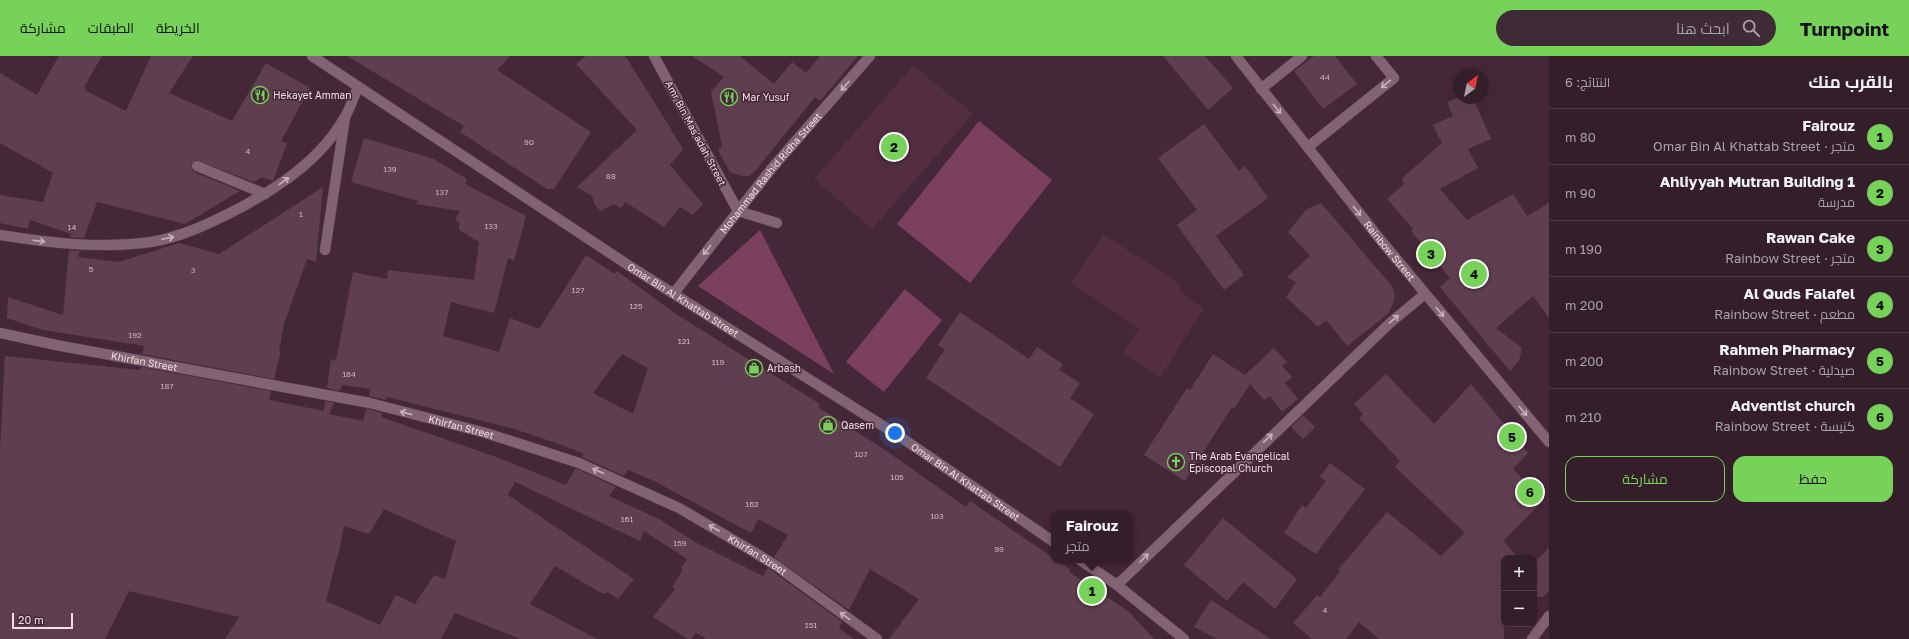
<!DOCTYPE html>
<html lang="ar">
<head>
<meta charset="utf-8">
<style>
  body { margin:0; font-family:"Golos Text",Cairo,sans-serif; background:#3f2b35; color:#f1f3f6; direction:rtl }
  .controls { position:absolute; right:12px; bottom:12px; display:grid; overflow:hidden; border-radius:8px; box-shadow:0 4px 16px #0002 }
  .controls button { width:36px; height:36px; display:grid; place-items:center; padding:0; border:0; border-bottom:1px solid #4e3c46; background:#341e29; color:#f1f3f6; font:20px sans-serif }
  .compass { position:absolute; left:1453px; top:12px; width:36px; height:36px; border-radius:50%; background:#341e29; box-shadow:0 4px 16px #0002; rotate:33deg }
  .scale { position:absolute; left:12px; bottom:10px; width:61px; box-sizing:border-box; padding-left:4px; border:2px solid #f1dde6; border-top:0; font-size:11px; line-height:14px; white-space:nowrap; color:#f1dde6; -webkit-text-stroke:3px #452837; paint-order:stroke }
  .you { position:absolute; left:895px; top:377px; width:14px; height:14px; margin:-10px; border:3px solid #fff; border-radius:50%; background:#1a73e8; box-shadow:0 0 0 6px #1a73e833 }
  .badge { display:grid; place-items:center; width:26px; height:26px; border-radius:50%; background:#77d259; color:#111; font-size:13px; font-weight:700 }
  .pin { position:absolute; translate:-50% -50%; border:2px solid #fff; box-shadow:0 1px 4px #0006 }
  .popup { position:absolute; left:1051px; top:455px; width:82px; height:52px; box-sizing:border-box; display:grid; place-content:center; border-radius:8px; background:#341e29; filter:drop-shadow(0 1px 3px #0005); font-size:13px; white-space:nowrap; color:#a9a2a8 }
  .popup b { font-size:15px; color:#f1f3f6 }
  .popup::after { content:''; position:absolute; left:50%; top:100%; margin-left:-8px; border:8px solid transparent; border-top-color:#341e29 }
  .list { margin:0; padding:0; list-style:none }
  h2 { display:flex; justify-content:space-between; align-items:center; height:52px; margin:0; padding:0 16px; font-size:17px }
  h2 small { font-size:13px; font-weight:400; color:#a9a2a8 }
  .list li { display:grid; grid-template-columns:26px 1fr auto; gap:12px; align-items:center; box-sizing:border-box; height:56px; padding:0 16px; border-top:1px solid #4e3c46 }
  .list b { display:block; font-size:15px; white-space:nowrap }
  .list p { margin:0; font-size:13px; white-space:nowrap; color:#a9a2a8 }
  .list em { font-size:13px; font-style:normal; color:#a9a2a8 }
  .actions { display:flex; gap:8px; padding:12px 16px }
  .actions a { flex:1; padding:9px 0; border:1px solid #77d259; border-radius:12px; text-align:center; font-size:14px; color:#77d259 }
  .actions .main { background:#77d259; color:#111 }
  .icon { flex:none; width:22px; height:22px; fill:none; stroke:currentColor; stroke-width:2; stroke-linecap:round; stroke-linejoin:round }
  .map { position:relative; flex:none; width:1549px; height:583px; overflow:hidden; direction:ltr }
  header { display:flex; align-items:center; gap:24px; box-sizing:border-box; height:56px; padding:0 20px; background:#77d259; color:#111 }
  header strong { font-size:19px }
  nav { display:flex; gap:22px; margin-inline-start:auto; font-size:14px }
  .search { width:280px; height:36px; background:#3f2b35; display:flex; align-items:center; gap:10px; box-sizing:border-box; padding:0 14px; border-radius:22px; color:#a9a2a8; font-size:15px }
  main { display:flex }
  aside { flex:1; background:#341e29 }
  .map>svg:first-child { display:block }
</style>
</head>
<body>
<header>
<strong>Turnpoint</strong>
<div class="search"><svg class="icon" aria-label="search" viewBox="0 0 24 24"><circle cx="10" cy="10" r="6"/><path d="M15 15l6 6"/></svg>ابحث هنا</div>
<nav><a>الخريطة</a><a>الطبقات</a><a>مشاركة</a></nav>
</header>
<main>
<aside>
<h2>بالقرب منك<small>النتائج: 6</small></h2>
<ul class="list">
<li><span class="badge">1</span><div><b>Fairouz</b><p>متجر · Omar Bin Al Khattab Street</p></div><em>80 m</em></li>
<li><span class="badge">2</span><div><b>Ahliyyah Mutran Building 1</b><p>مدرسة</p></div><em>90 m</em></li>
<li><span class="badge">3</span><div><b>Rawan Cake</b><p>متجر · Rainbow Street</p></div><em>190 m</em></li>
<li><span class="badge">4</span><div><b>Al Quds Falafel</b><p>مطعم · Rainbow Street</p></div><em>200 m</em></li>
<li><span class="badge">5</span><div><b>Rahmeh Pharmacy</b><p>صيدلية · Rainbow Street</p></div><em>200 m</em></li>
<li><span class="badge">6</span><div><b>Adventist church</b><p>كنيسة · Rainbow Street</p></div><em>210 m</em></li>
</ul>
<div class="actions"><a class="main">حفظ</a><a>مشاركة</a></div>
</aside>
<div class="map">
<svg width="1549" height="583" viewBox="0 0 1549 583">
  <rect width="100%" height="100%" fill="#452837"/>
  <path fill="#532e41" d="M913,10L973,58L872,173L814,123Z
    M1103,178L1182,230L1179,235L1204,253L1160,321L1123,297L1139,272L1071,227Z"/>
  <path fill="#7a405e" d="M979,65L1052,124L970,227L897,168Z
    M760,174L834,318L698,230Z
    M905,233L942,264L884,336L846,306Z"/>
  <path fill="#5f3f4f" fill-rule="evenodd" d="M59,0H102L84,31H86L84,34L126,55L151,0H193L169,37L232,65L266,7L310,32L281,85L287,87L273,125L262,121L254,126L196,104L191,108L192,114L194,116L240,135L185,168L97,146L84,182L70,181L71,178L30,164L28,173L0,167V139L43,146L53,117L0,87V17L37,39Z
    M347,0H510L497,14L591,76L554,133H547L460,76L464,70Z
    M586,0H625L648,36L683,93L670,109L703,148L693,159L680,151L664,171L625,146L621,152L613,148L601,155L595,149L592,140L577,131L637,74L576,8Z
    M692,0H740L774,28L792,6L806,17L820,0H858L820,45L815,41L756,114L749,120H742L730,116L718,94L722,90L711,36L724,21Z
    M1163,0H1205L1233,32L1208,54Z
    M1314,0H1335L1357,28L1323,53L1294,15Z
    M1456,42H1473L1491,83L1468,93L1478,112L1440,133L1467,164L1513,138L1527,160L1549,147V262L1533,240L1496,272L1522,292L1519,305L1510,315L1440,231L1450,222L1411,175L1413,173L1387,143L1404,128L1402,122L1442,87L1433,69L1453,60L1447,46Z
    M1204,68L1239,115L1245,110L1268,142L1216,180L1244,219L1224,234L1177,169L1197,154L1158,102Z
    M364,82L434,103L467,123L465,128L526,160L514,205L508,202L494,257L451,246L443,280L499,296L510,262L539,273L586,199L615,218L617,215L676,258L820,348L818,351L888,396L966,451L970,445L1071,514L1069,516L1128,555L1154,583H889L919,543L870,513L849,554L774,501L788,479L758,463L751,477L652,424L628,414L624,420L582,401L584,398L562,389L511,372L387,341L386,344L369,340L370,333L342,329L339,335L327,332L331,303L336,304L353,216L387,223L388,214L474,224L479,186L459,174V166L455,164L460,155L416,148L418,145L351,126ZM622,298L648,312L633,358L593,337Z
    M323,131L316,206L307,203L284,268L279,295H281L274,323L142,298L144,290L43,274L7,262L8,241L63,259L69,194L80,195L78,201L119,206L179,187L219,198Z
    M1321,147L1391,229L1395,238L1394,245L1388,258L1347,290L1326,264L1318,271L1286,241L1296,226L1287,221L1310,200L1288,176L1307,153Z
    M960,256L1029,303L1037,291L1063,308L1059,314L1080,327L1070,342L1094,358L1060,411L926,322L945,293L938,289Z
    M1274,292L1287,306L1282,310L1292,321L1285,327L1298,343L1282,356L1270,340L1264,344L1250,328L1234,353L1232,351L1185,425L1144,399L1187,332L1190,334L1213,298L1245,319Z
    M5,300L140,314L141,311L271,335L269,344L324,355L325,345L334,347L329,358L363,365L366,353H369L382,357L381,361L499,402L566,429L575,413H577L616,431L609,440L659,463L697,487L763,520L768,512L842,566L839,572L854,583H706L696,577L691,583H688L653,561L675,533L672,531L683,514L681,512L687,503L644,475L640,485L515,426L508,439L634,523L618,543L608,536L603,538L555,510L530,548L597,583H521L455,557L441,583H225L239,561L129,535L105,583H0V392ZM384,453L456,485L445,523L434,519L415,548L396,539L380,569L326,545L337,501H338L344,470L369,478Z
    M1386,318L1434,368L1471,328L1528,397L1513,413L1544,444L1503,485L1519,502H1504V583H1379L1359,566L1346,583H1312L1293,567L1317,539L1320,541L1340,516L1338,514L1387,456L1441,500L1465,477L1395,411L1400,405L1359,362L1363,358L1354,348Z
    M1303,359L1315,371L1303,383L1291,371Z
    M1330,407L1365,433L1316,498L1284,477L1302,449L1306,452L1326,425L1320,421Z
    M1223,462L1297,523L1275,553L1243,526L1227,545L1184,509Z
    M1549,492V535L1543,541H1536L1534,539V506Z
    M1211,544L1271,583H1217L1194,571Z"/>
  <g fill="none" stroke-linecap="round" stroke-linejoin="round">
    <g stroke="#614553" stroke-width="11">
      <g id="minor">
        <path id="s1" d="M312,0L628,209L899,380L1054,486"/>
        <path d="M654,0L738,155L777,167"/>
        <path id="s2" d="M1236,0L1379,182L1549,386"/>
        <path d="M1261,33L1302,0"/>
        <path d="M1308,91L1394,22L1376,0"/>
        <path d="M197,110L265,138"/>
        <path d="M0,179C49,187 101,193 151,186C180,181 204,170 230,157C275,134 321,105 346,59C351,50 354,40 358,31"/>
        <path d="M325,194L345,62"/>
        <path id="s3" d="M674,237L772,112L870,0"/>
        <path id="s4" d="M0,277L56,289L370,347L486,377L579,407L679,452L754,496L778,511L877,583"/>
        <path d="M1080,504L1117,529L1184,583"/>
        <path d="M1117,529L1390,267L1425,238"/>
        <path d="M1532,583L1549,560"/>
      </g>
    </g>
    <use href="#minor" stroke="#826372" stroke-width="10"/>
  </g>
  <defs><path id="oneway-shaft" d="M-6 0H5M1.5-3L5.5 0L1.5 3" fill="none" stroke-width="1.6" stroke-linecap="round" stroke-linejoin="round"/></defs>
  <g stroke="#cab2bd">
    <use href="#oneway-shaft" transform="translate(1386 28) rotate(141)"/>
    <use href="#oneway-shaft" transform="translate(845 30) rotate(131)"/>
    <use href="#oneway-shaft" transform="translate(1277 53) rotate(51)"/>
    <use href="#oneway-shaft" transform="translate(284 125) rotate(-37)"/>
    <use href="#oneway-shaft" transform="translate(1357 155) rotate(51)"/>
    <use href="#oneway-shaft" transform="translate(168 182) rotate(-12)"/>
    <use href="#oneway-shaft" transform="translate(39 185) rotate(7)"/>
    <use href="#oneway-shaft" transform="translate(707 194) rotate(128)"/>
    <use href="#oneway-shaft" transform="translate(1440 256) rotate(50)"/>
    <use href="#oneway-shaft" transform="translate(1394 263) rotate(-40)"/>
    <use href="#oneway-shaft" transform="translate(1523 355) rotate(50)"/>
    <use href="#oneway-shaft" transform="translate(406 357) rotate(-165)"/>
    <use href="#oneway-shaft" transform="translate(1268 382) rotate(-44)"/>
    <use href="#oneway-shaft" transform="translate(598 415) rotate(-157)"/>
    <use href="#oneway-shaft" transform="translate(714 472) rotate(-150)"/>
    <use href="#oneway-shaft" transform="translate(1144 502) rotate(-45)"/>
    <use href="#oneway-shaft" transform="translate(845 560) rotate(-144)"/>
  </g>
  <defs>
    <g id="restaurant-ring" transform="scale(0.9)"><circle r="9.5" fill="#452837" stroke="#77d259" stroke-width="1.5"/><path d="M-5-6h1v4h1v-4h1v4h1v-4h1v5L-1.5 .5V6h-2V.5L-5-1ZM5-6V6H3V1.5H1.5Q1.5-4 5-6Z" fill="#77d259"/></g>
    <g id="shop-ring" transform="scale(0.9)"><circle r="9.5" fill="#452837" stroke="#77d259" stroke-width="1.5"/><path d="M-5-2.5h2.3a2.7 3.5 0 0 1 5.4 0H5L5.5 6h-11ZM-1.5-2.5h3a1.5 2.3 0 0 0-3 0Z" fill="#77d259"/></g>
    <g id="church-ring" transform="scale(0.9)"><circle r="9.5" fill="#452837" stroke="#77d259" stroke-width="1.5"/><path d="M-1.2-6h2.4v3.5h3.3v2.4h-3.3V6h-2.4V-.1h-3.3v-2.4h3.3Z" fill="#77d259"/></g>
  </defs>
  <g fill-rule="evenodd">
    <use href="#restaurant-ring" x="260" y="39"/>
    <use href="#restaurant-ring" x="729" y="41"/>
    <use href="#shop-ring" x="754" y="312"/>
    <use href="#shop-ring" x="828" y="369"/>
    <use href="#church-ring" x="1176" y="406"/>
  </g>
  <g text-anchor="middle" stroke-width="3" stroke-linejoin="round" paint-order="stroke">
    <g font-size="8" fill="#ccb6c0">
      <text x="1325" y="24">44</text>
      <text x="529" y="89">90</text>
      <text x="248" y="98">4</text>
      <text x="390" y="116">139</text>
      <text x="611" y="123">88</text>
      <text x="442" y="139">137</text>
      <text x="301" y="161">1</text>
      <text x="491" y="173">133</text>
      <text x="72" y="174">14</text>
      <text x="91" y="216">5</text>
      <text x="193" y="217">3</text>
      <text x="578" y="237">127</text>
      <text x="636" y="253">125</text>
      <text x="135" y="282">192</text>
      <text x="684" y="288">121</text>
      <text x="718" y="309">119</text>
      <text x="349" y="321">184</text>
      <text x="167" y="333">187</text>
      <text x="861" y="401">107</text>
      <text x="897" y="424">105</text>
      <text x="752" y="451">162</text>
      <text x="937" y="463">103</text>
      <text x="627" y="466">161</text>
      <text x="680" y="490">159</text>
      <text x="999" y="496">99</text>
      <text x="1325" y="557">4</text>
      <text x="811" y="572">151</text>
    </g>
    <g font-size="10" fill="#f1dde6" stroke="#452837" text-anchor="start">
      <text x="273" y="43">Hekayet Amman</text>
      <text x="742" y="45">Mar Yusuf</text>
      <text x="767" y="316">Arbash</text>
      <text x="841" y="373">Qasem</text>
      <text x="1189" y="404">The Arab Evangelical<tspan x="1189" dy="12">Episcopal Church</tspan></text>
    </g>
    <g font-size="10" fill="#f1dde6" stroke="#452837">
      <text transform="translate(696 77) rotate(62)" y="4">Amr Bin Masʻadah Street</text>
      <text dy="4" stroke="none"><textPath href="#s3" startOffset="154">Mohammad Rashid Ridha Street</textPath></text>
      <text dy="4" stroke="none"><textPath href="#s2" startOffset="248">Rainbow Street</textPath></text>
      <text dy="4" stroke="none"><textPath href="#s1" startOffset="444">Omar Bin Al Khattab Street</textPath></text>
      <text dy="4" stroke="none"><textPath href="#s4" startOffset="147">Khirfan Street</textPath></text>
      <text dy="4" stroke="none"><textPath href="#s4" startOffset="471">Khirfan Street</textPath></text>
      <text dy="4" stroke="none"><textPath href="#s1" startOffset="780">Omar Bin Al Khattab Street</textPath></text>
      <text dy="4" stroke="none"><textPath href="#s4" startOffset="795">Khirfan Street</textPath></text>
    </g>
  </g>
</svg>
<div class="controls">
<button>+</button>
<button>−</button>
</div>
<svg class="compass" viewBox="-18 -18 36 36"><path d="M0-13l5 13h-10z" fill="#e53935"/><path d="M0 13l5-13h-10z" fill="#a9a2a8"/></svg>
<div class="scale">20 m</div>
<div class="you"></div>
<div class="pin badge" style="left:1092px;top:535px">1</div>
<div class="popup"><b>Fairouz</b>متجر</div>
<div class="pin badge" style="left:894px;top:91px">2</div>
<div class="pin badge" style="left:1431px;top:198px">3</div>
<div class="pin badge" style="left:1474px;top:218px">4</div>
<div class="pin badge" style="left:1512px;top:381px">5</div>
<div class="pin badge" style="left:1530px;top:436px">6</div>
</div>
</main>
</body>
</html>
